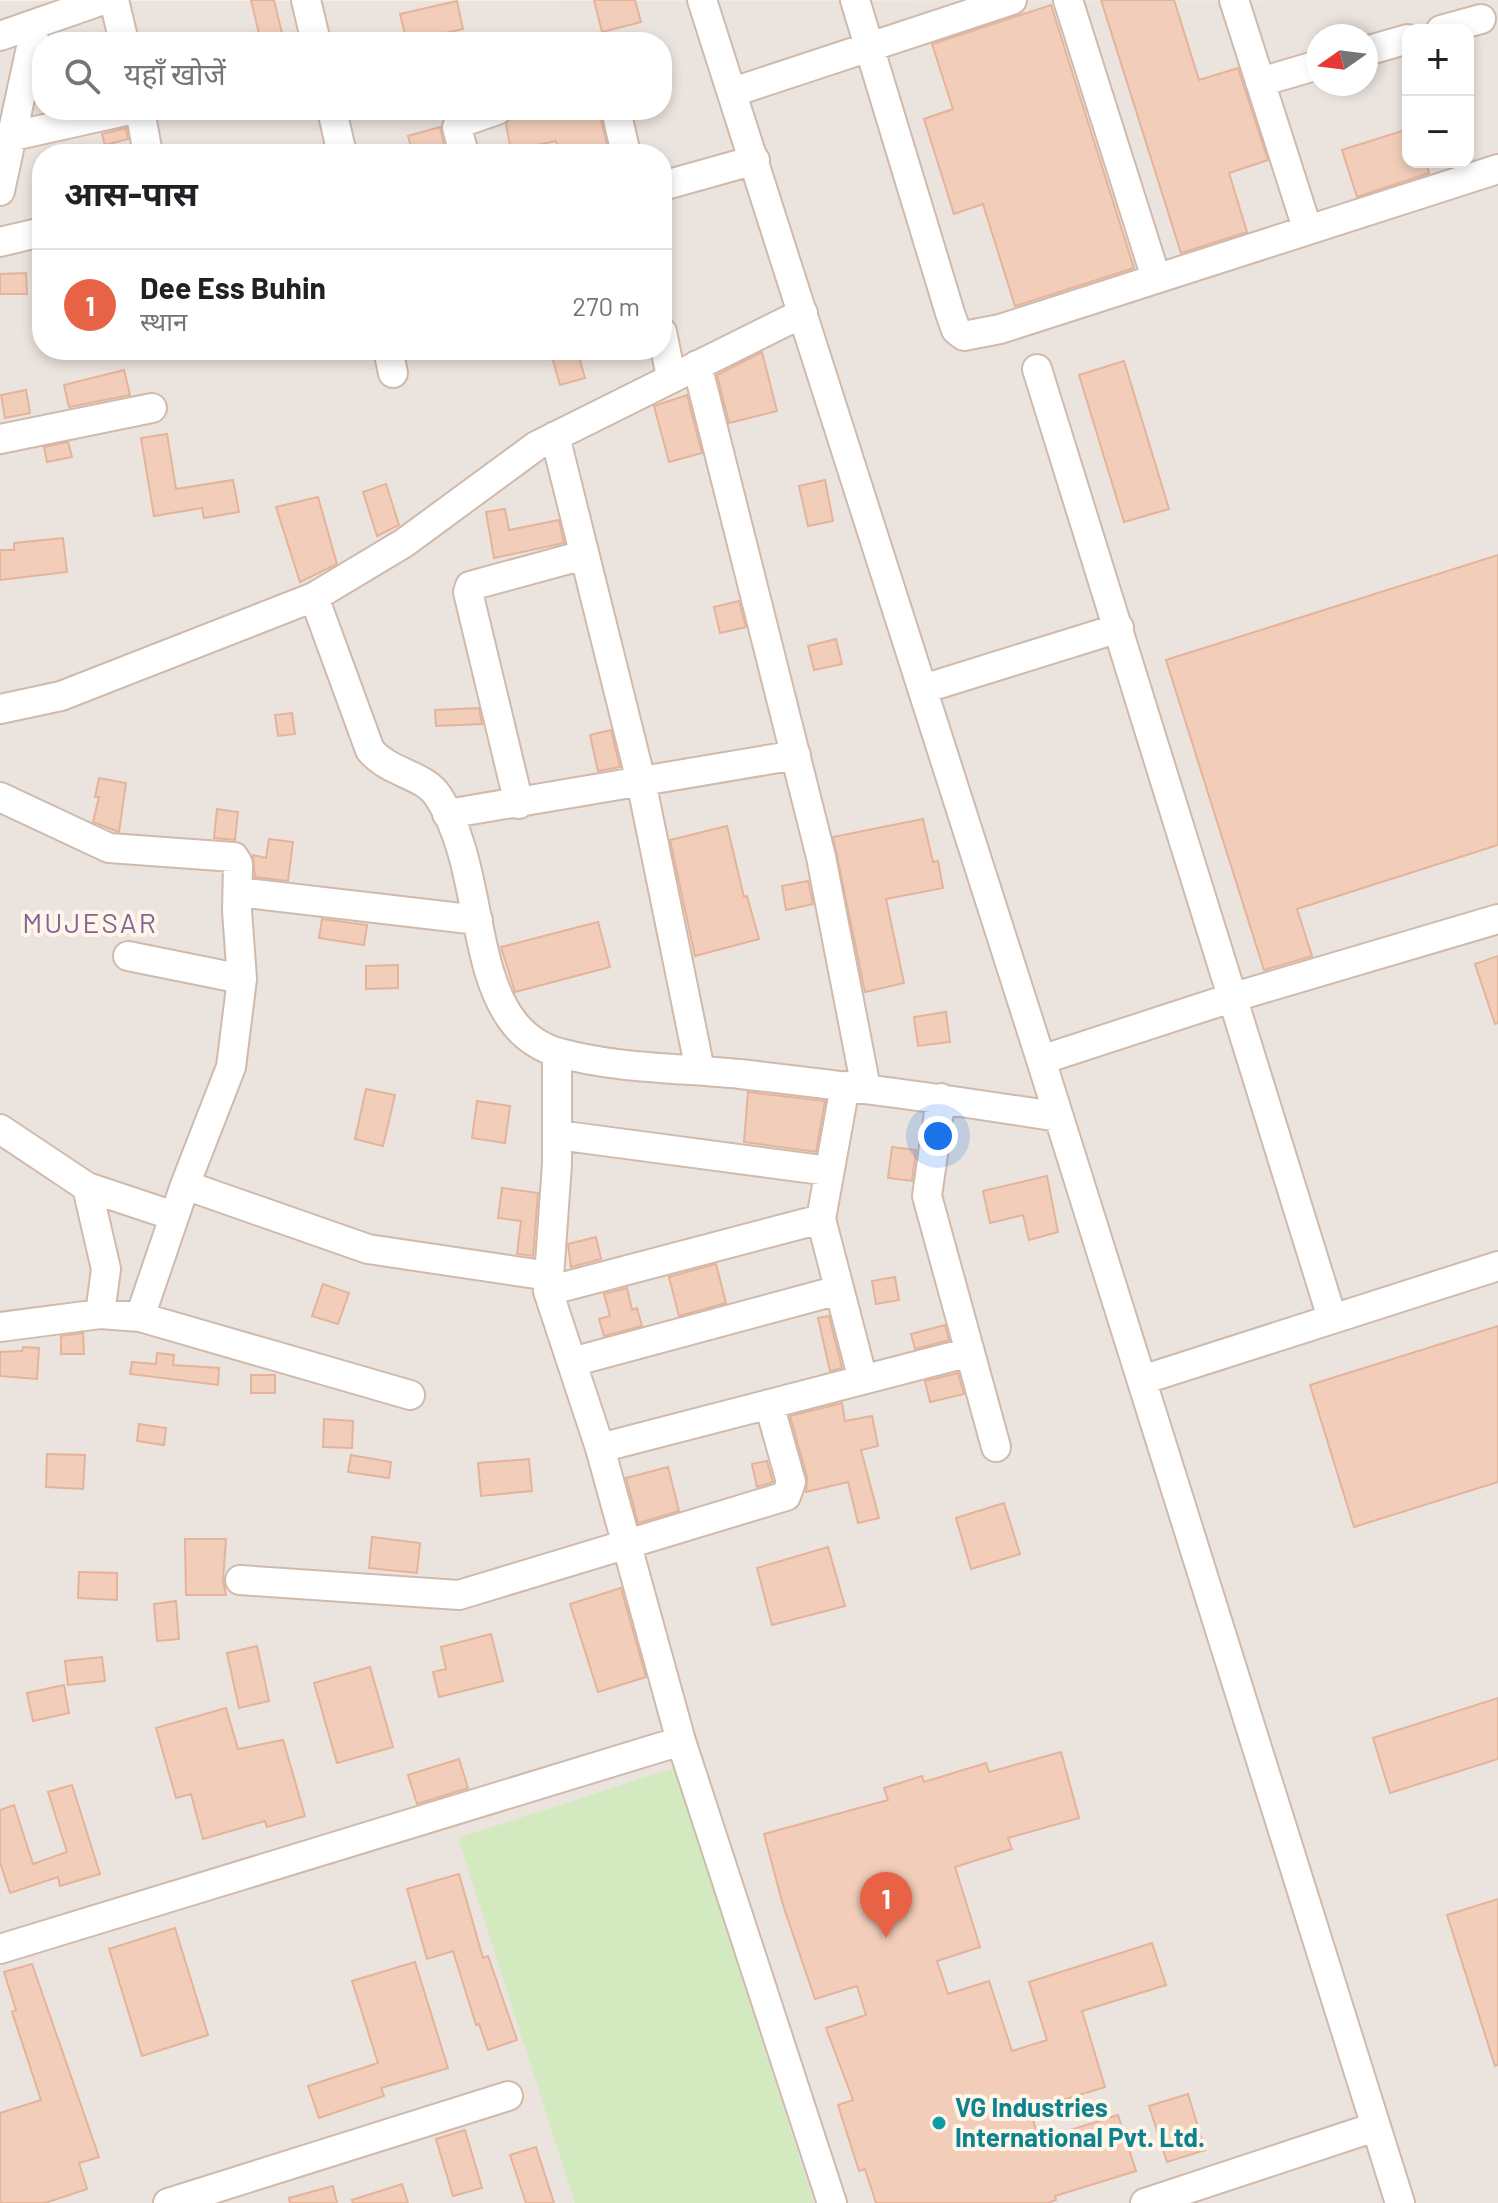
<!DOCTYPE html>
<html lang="hi">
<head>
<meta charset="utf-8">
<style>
  body { margin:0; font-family:Barlow,"Noto Sans Devanagari",sans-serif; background:#f6f6f6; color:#202124 }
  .controls { position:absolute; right:24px; top:24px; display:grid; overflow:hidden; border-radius:16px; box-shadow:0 4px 12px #0003 }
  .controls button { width:72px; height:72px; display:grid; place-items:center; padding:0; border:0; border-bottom:2px solid #e0e0e0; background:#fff; color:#202124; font:40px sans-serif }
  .compass { position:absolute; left:1306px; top:24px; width:72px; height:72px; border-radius:50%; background:#fff; box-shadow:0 4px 12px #0003; rotate:256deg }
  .you { position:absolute; left:938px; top:1136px; width:28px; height:28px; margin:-20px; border:6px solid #fff; border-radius:50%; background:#1a73e8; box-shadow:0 0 0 12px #1a73e833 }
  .badge { display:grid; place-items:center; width:52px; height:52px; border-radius:50%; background:#e86246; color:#fff; font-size:26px; font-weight:700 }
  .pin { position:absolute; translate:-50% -66px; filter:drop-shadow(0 2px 4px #0008) }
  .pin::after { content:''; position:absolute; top:42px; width:28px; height:24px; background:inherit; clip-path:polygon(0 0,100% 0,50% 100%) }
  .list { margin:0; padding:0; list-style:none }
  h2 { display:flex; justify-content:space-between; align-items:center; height:104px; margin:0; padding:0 32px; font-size:34px }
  h2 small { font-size:26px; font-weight:400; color:#757577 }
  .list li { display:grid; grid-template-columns:52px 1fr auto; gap:24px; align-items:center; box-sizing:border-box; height:112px; padding:0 32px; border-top:2px solid #e0e0e0 }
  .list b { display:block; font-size:30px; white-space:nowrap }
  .list p { margin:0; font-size:26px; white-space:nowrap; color:#757577 }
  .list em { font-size:26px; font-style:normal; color:#757577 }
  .icon { flex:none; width:44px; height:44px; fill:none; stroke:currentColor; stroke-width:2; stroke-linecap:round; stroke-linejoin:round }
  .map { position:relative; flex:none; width:1498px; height:2203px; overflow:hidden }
  .search { position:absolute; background:#fff; box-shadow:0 4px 12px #0003; left:32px; top:32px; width:640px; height:88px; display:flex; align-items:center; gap:20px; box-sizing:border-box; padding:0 28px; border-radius:32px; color:#757577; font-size:30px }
  .panel { position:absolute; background:#fff; box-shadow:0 4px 12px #0003; left:32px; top:144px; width:640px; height:216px; border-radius:32px }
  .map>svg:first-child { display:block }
</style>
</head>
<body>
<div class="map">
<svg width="1498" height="2203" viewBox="0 0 1498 2203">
  <rect width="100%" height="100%" fill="#fcf1e2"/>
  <path fill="#ebe3dd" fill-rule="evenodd" d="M1498,0V2203H0V1ZM1408,30H1468V162H1408ZM1318,36H1366V84H1318ZM42,42H662V110H42ZM42,154H662V350H42Z"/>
  <path fill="#d3eac1" d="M674,1768L814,2203H575L458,1838Z"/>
  <path fill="#f2ceba" stroke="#e5b39a" stroke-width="2" d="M251,0H274L284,42H261Z
    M594,0H635L641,22L602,32Z
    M1101,0H1174L1199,80L1238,68L1268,160L1229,173L1247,232L1181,253Z
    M457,1L463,29L407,42L400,14Z
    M1051,5L1134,268L1015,306L983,204L954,214L924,119L953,109L932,44Z
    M514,110H599L609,154H559L556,141L511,151L506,124Z
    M440,127L446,154H413L408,136Z
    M126,128L128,139L105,145L102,134Z
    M1408,129V162H1426L1429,173L1357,197L1342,150Z
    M26,273L27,294H0V274Z
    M550,350H577L585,378L560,385Z
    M762,352L777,411L729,423L717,375Z
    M1124,361L1169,509L1124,522L1079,375Z
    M124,370L130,395L69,407L64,385Z
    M26,390L30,413L5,418L1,395Z
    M687,395L702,453L669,462L654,406Z
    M167,434L176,489L233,480L239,512L204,518L202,508L154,516L141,438Z
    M68,442L72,457L47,462L44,447Z
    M825,480L833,521L808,526L799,486Z
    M386,484L399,525L377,536L363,492Z
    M318,497L337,564L300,582L276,507Z
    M505,509L509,530L559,520L564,543L494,558L486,512Z
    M63,538L67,572L0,580V550H14V543Z
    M1498,555V845L1297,909L1312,956L1264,970L1166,660Z
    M739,601L746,627L720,633L714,607Z
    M836,639L842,664L814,670L808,646Z
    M479,708L482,724L436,726L435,710Z
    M292,713L295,734L278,736L275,715Z
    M611,730L620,767L598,771L590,735Z
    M99,778L126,783L119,832L93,822L99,797H95Z
    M217,809L238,812L235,840L214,838Z
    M923,819L933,862L938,861L943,888L886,899L904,983L865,992L833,837Z
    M727,826L744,897L747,896L759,939L695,956L670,840Z
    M269,839L293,842L288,881L255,877L253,855L266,858Z
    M808,881L813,904L786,910L782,886Z
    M322,919L367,925L364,945L319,938Z
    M598,922L610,967L515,992L501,947Z
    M1498,956V1023L1495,1024L1475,964Z
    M398,965V988L366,989V966Z
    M946,1012L950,1042L918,1046L914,1017Z
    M366,1089L395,1095L383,1146L355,1139Z
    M748,1092L825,1101L816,1152L744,1142Z
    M477,1101L510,1106L505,1143L472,1138Z
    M892,1147L916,1150L912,1181L888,1178Z
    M1047,1176L1058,1232L1029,1240L1023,1215L990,1223L983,1191Z
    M502,1188L538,1193L533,1256L517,1254L521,1221L498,1218Z
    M596,1237L601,1259L571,1267L568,1244Z
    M716,1264L726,1303L679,1316L669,1277Z
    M895,1277L899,1300L876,1304L872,1281Z
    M323,1284L349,1293L338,1324L312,1316Z
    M627,1288L632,1310L637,1308L642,1326L604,1336L599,1319L610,1316L604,1294Z
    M829,1316L842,1368L830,1371L818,1318Z
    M945,1325L949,1340L915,1349L911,1334Z
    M1498,1326V1482L1354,1527L1310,1385Z
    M83,1333L84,1354H61V1336Z
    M23,1347L39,1348L37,1379L0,1376V1352L22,1351Z
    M157,1353L174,1355L173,1365L219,1368L218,1385L130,1374L132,1362L156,1364Z
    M958,1373L964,1394L930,1402L925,1381Z
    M251,1375H275V1393H251Z
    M842,1403L845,1421L872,1416L878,1446L861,1450L879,1518L858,1523L848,1482L806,1492L807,1477L790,1416Z
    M324,1419L353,1421L352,1448L323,1447Z
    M139,1424L166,1428L164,1445L137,1441Z
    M47,1454L85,1455L83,1489L46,1487Z
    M351,1455L391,1462L389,1478L348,1472Z
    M529,1459L532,1491L481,1496L478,1463Z
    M767,1461L773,1482L757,1487L752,1464Z
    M668,1467L679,1511L638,1523L626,1478Z
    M1004,1503L1020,1554L971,1569L956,1518Z
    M372,1537L420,1543L417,1573L369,1568Z
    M185,1539H226L223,1580L226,1595H186Z
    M828,1547L845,1606L772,1625L757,1568Z
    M79,1572L117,1573V1600L78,1598Z
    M621,1588L646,1677L598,1692L570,1604Z
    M176,1601L179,1639L157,1641L154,1604Z
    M491,1634L503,1681L439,1697L433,1672L446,1669L441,1647Z
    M257,1646L269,1701L239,1708L227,1653Z
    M102,1657L105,1681L68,1685L65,1661Z
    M370,1667L393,1747L337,1763L314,1683Z
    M64,1685L69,1713L33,1721L27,1693Z
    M1498,1698V1759L1390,1793L1373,1738Z
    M226,1708L238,1749L283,1740L305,1816L267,1827L265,1821L203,1839L191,1794L176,1798L156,1728Z
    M1061,1752L1079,1818L1008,1838L1012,1849L955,1867L980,1947L937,1961L948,1994L989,1981L1012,2051L1047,2040L1029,1982L1152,1943L1166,1985L1082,2011L1105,2087L1030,2110L1039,2140L1118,2115L1136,2171L1055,2196L1056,2200L1048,2203H876L865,2169L859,2171L838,2105L853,2100L826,2028L866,2015L857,1986L815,1999L783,1905L764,1834L888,1800L884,1788L922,1776L924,1782L986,1763L989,1772Z
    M459,1759L468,1788L417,1804L408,1775Z
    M72,1785L100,1874L60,1886L58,1877L10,1893L0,1862V1810L14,1805L33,1864L67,1852L48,1792Z
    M459,1874L483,1958L488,1956L517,2040L488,2050L479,2024L476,2025L453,1951L427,1959L407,1889Z
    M1498,1899V2065L1495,2066L1447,1915Z
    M175,1928L208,2035L142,2056L109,1949Z
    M415,1962L448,2068L381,2088L384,2096L319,2118L308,2086L378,2063L352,1981Z
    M32,1964L99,2157L79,2163L87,2189L45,2203H0V2113L41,2100L12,2012L16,2010L4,1972Z
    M1188,2094L1205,2150L1167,2162L1149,2106Z
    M465,2130L482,2188L453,2196L436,2139Z
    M536,2147L554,2203H526L510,2155Z
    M402,2184L408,2203H353L352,2200Z
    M333,2186L337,2203H290L289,2198Z"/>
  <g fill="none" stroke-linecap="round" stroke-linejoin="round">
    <g stroke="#d0baac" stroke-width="32">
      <path id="minor" d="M114,0L124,42
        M306,0L316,42
        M702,0L1041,1060L1400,2203
        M855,0L950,313L956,330L964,336L1000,329L1498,169
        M1068,0L1156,278
        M1234,0L1307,228
        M1441,30L1481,19
        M0,36L103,0
        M1366,51L1408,39
        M1260,82L1318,65
        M733,92L1012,0
        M140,110L148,154
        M332,110L342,154
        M616,110L626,154
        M13,136L130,110
        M464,154L457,127L460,123L497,110
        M662,186L755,160
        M0,191L36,24
        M0,242L42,232
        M662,332L671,377
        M388,350L393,373
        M697,365L821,857L866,1088
        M1037,369L1332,1318
        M555,436L641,781L700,1070
        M0,439L152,408
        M314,597L370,750C390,774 424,774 438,796C482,863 470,969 515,1024C526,1038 543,1049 560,1053C618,1069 681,1068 740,1074C847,1086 953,1100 1059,1117
        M923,689L1119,628
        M0,709L61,696L314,597L404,543L536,446L803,313
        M0,797L109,848L234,857L238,864L237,911L242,979L231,1067L185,1185L140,1317
        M519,804L468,592L470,586L584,555
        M447,814L796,755
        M238,892L478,920
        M128,956L242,979
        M557,1053V1164L548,1291L821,1219
        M1041,1060L1234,997L1498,919
        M845,1086L821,1219L863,1380
        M941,1098L927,1196L996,1447
        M0,1129L87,1187L174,1216
        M558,1135L829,1171
        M185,1185L368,1249L549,1276
        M87,1187L106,1269L100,1314
        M548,1291L600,1448L681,1741L832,2203
        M0,1327L100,1314L140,1317L410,1395
        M572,1362L839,1290
        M1142,1380L1498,1266
        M600,1448L970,1352
        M240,1580L459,1595L786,1496L791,1482L769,1404
        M0,1949L681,1741
        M168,2203L508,2096
        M1145,2203L1375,2127"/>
    </g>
    <use href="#minor" stroke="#fff" stroke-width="28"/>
  </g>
  <circle fill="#0f9aa8" stroke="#fff5e9" stroke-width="3" cx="939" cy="2123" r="8"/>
  <g text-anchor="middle" stroke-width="8" stroke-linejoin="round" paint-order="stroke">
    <g font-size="26" font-weight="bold" fill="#0d838f" stroke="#fff5e9" text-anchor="start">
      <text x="955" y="2117">VG Industries<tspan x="955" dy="30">International Pvt. Ltd.</tspan></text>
    </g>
    <g font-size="28" letter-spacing="2" fill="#846498" stroke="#fff5e9">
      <text x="90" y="933">MUJESAR</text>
    </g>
  </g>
</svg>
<div class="controls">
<button>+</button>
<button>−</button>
</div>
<svg class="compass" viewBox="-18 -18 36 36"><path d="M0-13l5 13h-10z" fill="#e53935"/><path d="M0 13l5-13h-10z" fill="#757577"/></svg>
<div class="you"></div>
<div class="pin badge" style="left:886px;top:1938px">1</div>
<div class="search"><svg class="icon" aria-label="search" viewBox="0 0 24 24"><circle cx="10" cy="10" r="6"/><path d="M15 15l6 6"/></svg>यहाँ खोजें</div>
<section class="panel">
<h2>आस-पास<small></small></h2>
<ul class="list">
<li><span class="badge">1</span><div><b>Dee Ess Buhin</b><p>स्थान</p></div><em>270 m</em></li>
</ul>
</section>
</div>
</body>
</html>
